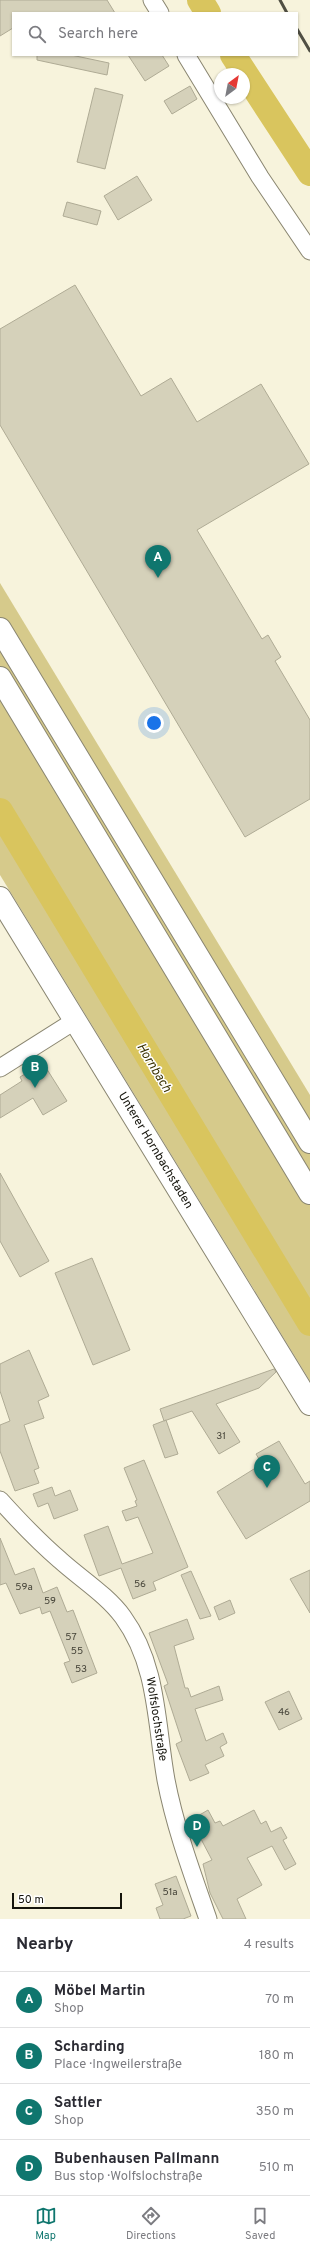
<!DOCTYPE html>
<html lang="en">
<head>
<meta charset="utf-8">
<style>
  body { margin:0; font-family:Overpass,sans-serif; background:#f2f2f3; color:#2b2b33 }
  .compass { position:absolute; left:214px; top:68px; width:36px; height:36px; border-radius:50%; background:#fff; box-shadow:0 1px 3px #0004; rotate:32deg }
  .scale { position:absolute; left:12px; bottom:10px; width:110px; box-sizing:border-box; padding-left:4px; border:2px solid #15140c; border-top:0; font-size:11px; line-height:14px; white-space:nowrap; color:#15140c; -webkit-text-stroke:3px #fff; paint-order:stroke }
  .you { position:absolute; left:154px; top:723px; width:14px; height:14px; margin:-10px; border:3px solid #fff; border-radius:50%; background:#1a73e8; box-shadow:0 0 0 6px #1a73e833 }
  .badge { display:grid; place-items:center; width:26px; height:26px; border-radius:50%; background:#0f766e; color:#fff; font-size:13px; font-weight:700 }
  .pin { position:absolute; translate:-50% -33px; filter:drop-shadow(0 1px 2px #0008) }
  .pin::after { content:''; position:absolute; top:21px; width:14px; height:12px; background:inherit; clip-path:polygon(0 0,100% 0,50% 100%) }
  .list { margin:0; padding:0; list-style:none }
  h2 { display:flex; justify-content:space-between; align-items:center; height:52px; margin:0; padding:0 16px; font-size:17px }
  h2 small { font-size:13px; font-weight:400; color:#7c7c81 }
  .list li { display:grid; grid-template-columns:26px 1fr auto; gap:12px; align-items:center; box-sizing:border-box; height:56px; padding:0 16px; border-top:1px solid #e1e1e2 }
  .list b { display:block; font-size:15px; white-space:nowrap }
  .list p { margin:0; font-size:13px; white-space:nowrap; color:#7c7c81 }
  .list em { font-size:13px; font-style:normal; color:#7c7c81 }
  .icon { flex:none; width:22px; height:22px; fill:none; stroke:currentColor; stroke-width:2; stroke-linecap:round; stroke-linejoin:round }
  .map { position:relative; flex:none; width:310px; height:1919px; overflow:hidden }
  .search { position:absolute; background:#fff; box-shadow:0 1px 3px #0004; left:12px; right:12px; top:12px; height:44px; display:flex; align-items:center; gap:10px; box-sizing:border-box; padding:0 14px; border-radius:0px; color:#7c7c81; font-size:15px }
  .sheet { height:276px; background:#fff }
  nav { display:flex; justify-content:space-around; align-items:center; box-sizing:border-box; height:56px; border-top:1px solid #e1e1e2; background:#fff; font-size:11px; color:#7c7c81 }
  nav a { display:grid; justify-items:center; gap:2px }
  nav .on { color:#0f766e }
  .map>svg:first-child { display:block }
</style>
</head>
<body>
<div class="map">
<svg width="310" height="1919" viewBox="0 0 310 1919">
  <rect width="100%" height="100%" fill="#f7f3dc"/>
  <path fill="#d6ca8b" d="M0,583L310,1095V1381L0,875Z"/>
  <g fill="none" stroke-linecap="round" stroke-linejoin="round">
    <path stroke="#d9c55e" stroke-width="26" d="M200,0L208,13
      M233,55L310,173
      M0,811L310,1323"/>
  </g>
  <path fill="#d5d1ba" stroke="#afab95" d="M0,0H107L115,13H13V28L0,36Z
    M37,55H71L109,63L107,75L37,60Z
    M128,55H162L169,66L145,81Z
    M190,86L197,99L172,114L164,101Z
    M95,88L123,95L105,169L77,162Z
    M137,176L152,200L118,220L104,196Z
    M67,202L101,211L97,225L63,216Z
    M75,285L141,396L171,378L197,422L261,384L309,464L197,530L262,639L268,635L275,647L281,657L275,661L310,720V799L245,837L0,425V329Z
    M43,1063L67,1101L43,1115L33,1098L0,1118V1095L22,1081L20,1077Z
    M0,1173L49,1261L20,1277L0,1241Z
    M92,1258L130,1350L93,1365L55,1273Z
    M29,1350L49,1396L38,1401L44,1418L24,1425L39,1468L34,1470L39,1483L15,1491L0,1451V1425L10,1421L0,1391V1364Z
    M274,1369L276,1372L259,1388L216,1404L240,1442L219,1454L192,1411L164,1421L160,1409Z
    M166,1420L178,1454L165,1458L153,1425Z
    M279,1441L305,1484L310,1481V1501L246,1539L217,1492L262,1464L256,1454Z
    M144,1460L188,1567L153,1582L156,1590L133,1599L121,1568L99,1576L84,1535L108,1526L122,1564L153,1553L138,1517L126,1521L122,1511L137,1506L135,1501L137,1500L124,1468Z
    M52,1487L55,1496L70,1490L78,1510L54,1519L48,1503L38,1507L33,1494Z
    M0,1538L15,1575L34,1568L43,1593L57,1587L67,1612L73,1610L97,1673L72,1683L64,1663L70,1661L50,1611L42,1614L40,1607L20,1614L6,1583L0,1585Z
    M310,1570V1613L290,1579Z
    M191,1571L211,1616L200,1619L181,1575Z
    M230,1600L235,1613L219,1620L214,1607Z
    M187,1619L194,1639L174,1646L185,1688H188L191,1697L219,1686L223,1700L195,1709L206,1741L223,1733L227,1743L220,1747L224,1756L205,1765L209,1773L190,1781L176,1744L182,1741L164,1686L168,1684L149,1633Z
    M289,1691L302,1719L279,1730L265,1702Z
    M208,1810L215,1823L220,1821L223,1826L254,1810L261,1824L266,1821L271,1832L281,1827L287,1838L283,1840L296,1864L285,1870L272,1846L247,1858L262,1885L237,1899L246,1919H223L210,1893L203,1864L212,1860L191,1820Z
    M176,1876L191,1916L183,1919H160L156,1908L163,1905L155,1884Z"/>
  <g fill="none" stroke-linecap="round" stroke-linejoin="round">
    <g stroke="#8a8671" stroke-width="19">
      <path id="minor" d="M152,0L160,13
        M186,55L260,177L310,251
        M0,1068L76,1020
        M0,1500C19,1521 39,1542 60,1560C81,1579 107,1595 123,1617C158,1665 156,1724 166,1780C175,1827 192,1873 208,1919"/>
    </g>
    <g stroke="#8a8671" stroke-width="24">
      <path id="tertiary" d="M0,898L310,1404"/>
    </g>
    <g stroke="#8a8671" stroke-width="24">
      <path id="motorway" d="M0,629L310,1142
        M0,678L310,1193"/>
    </g>
    <use href="#minor" stroke="#fff" stroke-width="17"/>
    <use href="#tertiary" stroke="#fff" stroke-width="22"/>
    <use href="#motorway" stroke="#fff" stroke-width="22"/>
    <path stroke="#504f43" stroke-width="3" d="M280,0L287,13
      M297,29L310,51"/>
  </g>
  <g text-anchor="middle" stroke-width="3" stroke-linejoin="round" paint-order="stroke">
    <g font-size="10" fill="#454338">
      <text x="221" y="1439">31</text>
      <text x="140" y="1587">56</text>
      <text x="24" y="1590">59a</text>
      <text x="50" y="1604">59</text>
      <text x="71" y="1640">57</text>
      <text x="77" y="1654">55</text>
      <text x="81" y="1672">53</text>
      <text x="284" y="1715">46</text>
      <text x="170" y="1895">51a</text>
    </g>
    <g font-size="12" fill="#15140c" stroke="#fff">
      <text transform="translate(156 1150) rotate(59)" y="4">Unterer Hornbachstaden</text>
      <text transform="translate(157 1719) rotate(81)" y="4">Wolfslochstraße</text>
    </g>
    <g font-size="13" font-style="italic" fill="#3a3203" stroke="#fff">
      <text transform="translate(155 1067) rotate(59)" y="5">Hornbach</text>
    </g>
  </g>
</svg>
<svg class="compass" viewBox="-18 -18 36 36"><path d="M0-13l5 13h-10z" fill="#e53935"/><path d="M0 13l5-13h-10z" fill="#7c7c81"/></svg>
<div class="scale">50 m</div>
<div class="you"></div>
<div class="pin badge" style="left:158px;top:578px">A</div>
<div class="pin badge" style="left:35px;top:1088px">B</div>
<div class="pin badge" style="left:267px;top:1488px">C</div>
<div class="pin badge" style="left:197px;top:1847px">D</div>
<div class="search"><svg class="icon" aria-label="search" viewBox="0 0 24 24"><circle cx="10" cy="10" r="6"/><path d="M15 15l6 6"/></svg>Search here</div>
</div>
<section class="sheet">
<h2>Nearby<small>4 results</small></h2>
<ul class="list">
<li><span class="badge">A</span><div><b>Möbel Martin</b><p>Shop</p></div><em>70 m</em></li>
<li><span class="badge">B</span><div><b>Scharding</b><p>Place · Ingweilerstraße</p></div><em>180 m</em></li>
<li><span class="badge">C</span><div><b>Sattler</b><p>Shop</p></div><em>350 m</em></li>
<li><span class="badge">D</span><div><b>Bubenhausen Pallmann</b><p>Bus stop · Wolfslochstraße</p></div><em>510 m</em></li>
</ul>
</section>
<nav>
<a class="on"><svg class="icon" aria-label="map" viewBox="0 0 24 24"><path d="M3 6l6-2 6 2 6-2v14l-6 2-6-2-6 2zM9 4v14M15 6v14"/></svg>Map</a>
<a><svg class="icon" aria-label="directions" viewBox="0 0 24 24"><path d="M12 3l9 9-9 9-9-9zM9 14v-3h6M13 9l2 2-2 2"/></svg>Directions</a>
<a><svg class="icon" aria-label="saved" viewBox="0 0 24 24"><path d="M7 4h10v16l-5-4-5 4z"/></svg>Saved</a>
</nav>
</body>
</html>
